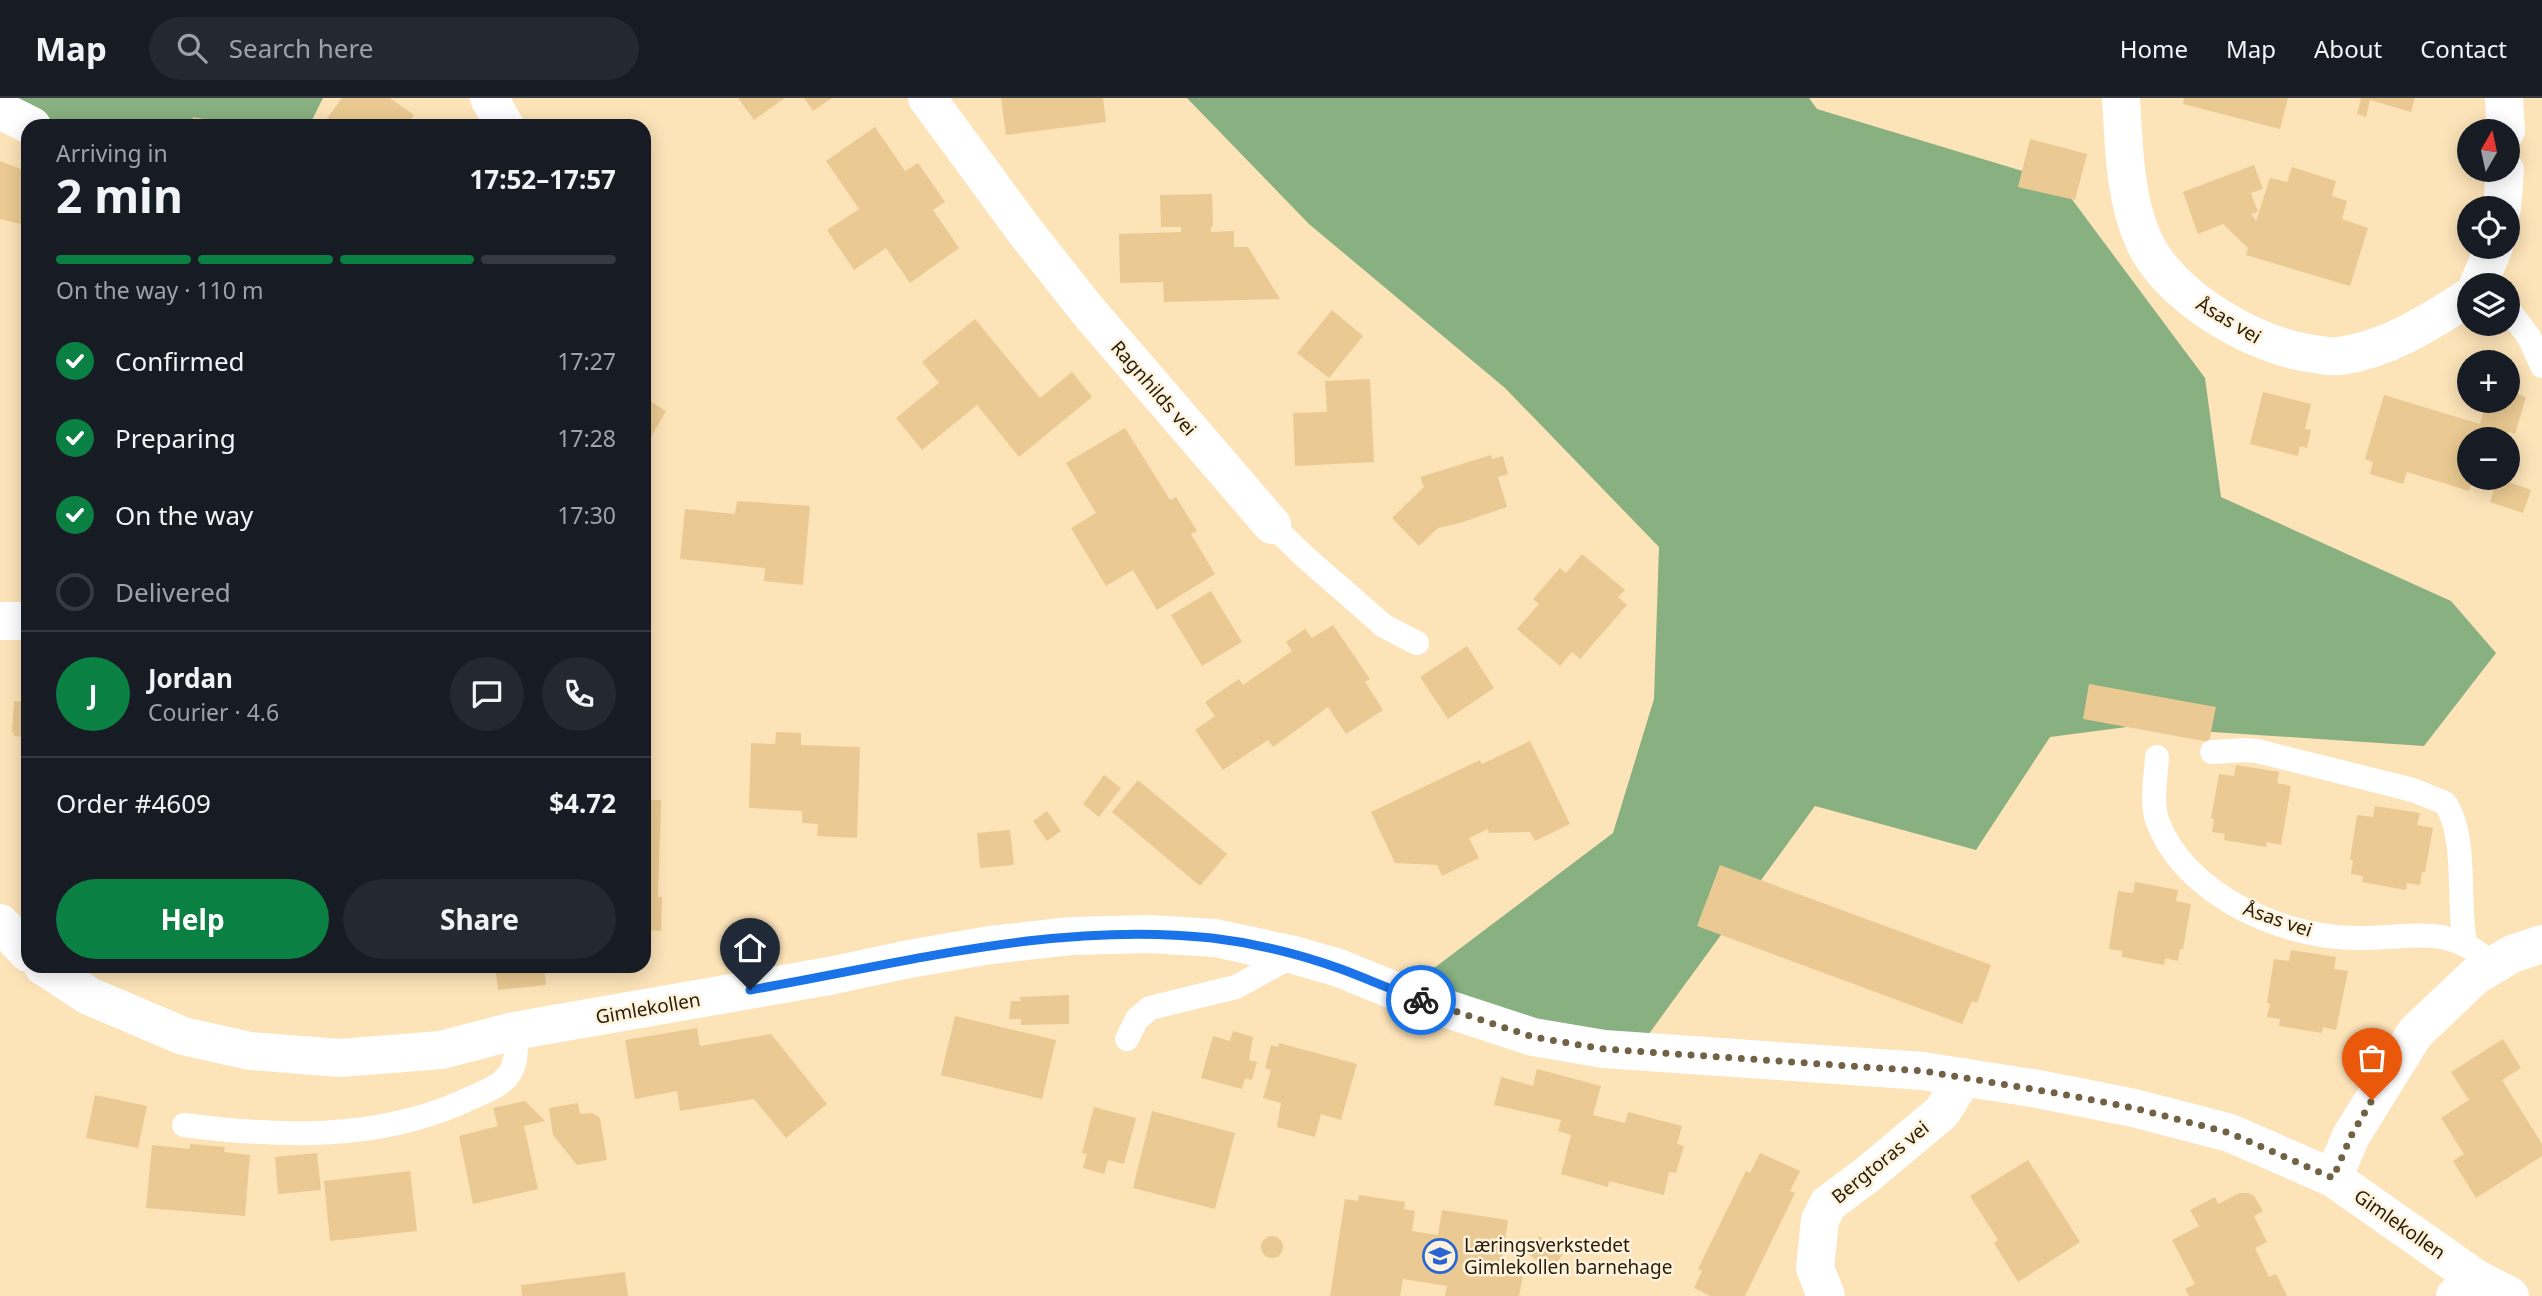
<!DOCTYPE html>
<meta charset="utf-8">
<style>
body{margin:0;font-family:"Noto Sans",sans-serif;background:#242831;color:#f1f3f6;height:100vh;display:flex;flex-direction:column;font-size:26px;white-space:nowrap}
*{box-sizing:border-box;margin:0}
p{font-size:23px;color:#9ea1a6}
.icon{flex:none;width:38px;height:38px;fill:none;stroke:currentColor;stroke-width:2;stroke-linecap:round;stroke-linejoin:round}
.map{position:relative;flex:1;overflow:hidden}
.sheet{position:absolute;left:21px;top:21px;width:630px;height:854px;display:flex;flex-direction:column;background:#171b24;border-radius:21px;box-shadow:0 4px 18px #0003}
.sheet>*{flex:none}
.needle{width:46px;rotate:9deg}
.fabs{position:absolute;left:2457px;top:21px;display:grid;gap:14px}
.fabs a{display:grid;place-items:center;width:63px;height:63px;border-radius:50%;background:#171b24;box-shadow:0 4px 18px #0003;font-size:35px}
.pin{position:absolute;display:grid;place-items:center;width:60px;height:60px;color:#fff;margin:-72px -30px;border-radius:50% 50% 50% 0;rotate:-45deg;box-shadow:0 0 7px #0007}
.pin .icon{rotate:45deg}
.courier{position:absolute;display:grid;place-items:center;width:70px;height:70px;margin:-35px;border:5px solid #1a73e8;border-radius:50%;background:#fff;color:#222;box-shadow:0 2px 9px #0007}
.overview em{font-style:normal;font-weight:700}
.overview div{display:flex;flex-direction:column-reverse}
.overview{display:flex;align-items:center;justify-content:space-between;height:119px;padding:0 35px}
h1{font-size:46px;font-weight:700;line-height:52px}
.bar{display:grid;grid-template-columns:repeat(4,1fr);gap:10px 7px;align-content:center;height:84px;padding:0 35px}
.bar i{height:9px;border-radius:5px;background:#363941}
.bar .on{background:#0b8043}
.bar p{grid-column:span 4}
.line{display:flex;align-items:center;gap:18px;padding:0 35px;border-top:2px solid #363941}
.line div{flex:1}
.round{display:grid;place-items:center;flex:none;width:74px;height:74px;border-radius:37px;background:#242831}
ol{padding:0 35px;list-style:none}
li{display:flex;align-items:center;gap:21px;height:77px}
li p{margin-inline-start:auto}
li .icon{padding:7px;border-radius:50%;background:#0b8043;color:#fff;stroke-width:4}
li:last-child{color:#9ea1a6}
li i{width:38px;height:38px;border:4px solid #363941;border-radius:50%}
.button{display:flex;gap:14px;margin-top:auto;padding:14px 35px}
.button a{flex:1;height:80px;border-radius:42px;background:#0b8043;color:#fff;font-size:28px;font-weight:700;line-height:80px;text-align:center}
.button a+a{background:#242831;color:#f1f3f6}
header{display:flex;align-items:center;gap:42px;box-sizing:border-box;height:98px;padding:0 35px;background:#171b24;border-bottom:2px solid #363941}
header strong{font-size:33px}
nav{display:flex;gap:38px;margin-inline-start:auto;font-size:24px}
.search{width:490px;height:63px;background:#242831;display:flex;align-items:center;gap:18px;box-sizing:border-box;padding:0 24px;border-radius:38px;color:#9ea1a6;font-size:26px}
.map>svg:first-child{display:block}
</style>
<header>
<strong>Map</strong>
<div class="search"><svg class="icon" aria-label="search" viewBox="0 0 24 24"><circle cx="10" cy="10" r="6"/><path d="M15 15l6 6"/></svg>Search here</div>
<nav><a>Home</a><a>Map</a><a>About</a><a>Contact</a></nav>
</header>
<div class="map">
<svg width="2542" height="1198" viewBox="0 0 2542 1198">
<rect width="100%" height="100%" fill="#fce3b8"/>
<!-- forest -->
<g fill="#88b080">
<polygon points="0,0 323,0 309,28 45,28"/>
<polygon points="1187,0 1809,0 1817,11 2059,84 2205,280 2221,399 2451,503 2496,555 2424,648 2168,631 2142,627 2050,639 1976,752 1815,708 1632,959 1409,889 1613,735 1654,601 1659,449 1505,290 1309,126"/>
</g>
<!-- building -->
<g fill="#eaca92">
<polygon points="342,0 390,0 414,17 406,28 322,28"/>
<polygon points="738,0 785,0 754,22"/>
<polygon points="804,0 832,0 813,13"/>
<polygon points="1001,0 1103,0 1106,24 1006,37"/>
<polygon points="2184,0 2288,0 2280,31 2183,6"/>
<polygon points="2361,0 2415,0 2411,14 2370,2 2366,19 2357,16"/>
<polygon points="193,19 222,24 221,28 192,28"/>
<polygon points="875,29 905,73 918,65 945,104 933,112 959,150 910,185 886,150 854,172 827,132 859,111 826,63"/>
<polygon points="2030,41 2087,56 2075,102 2018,89"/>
<polygon points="0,63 28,74 28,86 25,96 28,97 28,117 25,127 0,121"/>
<polygon points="2254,67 2263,91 2251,95 2258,114 2251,116 2256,123 2270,80 2287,84 2292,69 2336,83 2332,98 2347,103 2342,121 2368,130 2350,188 2246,157 2248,150 2223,126 2198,136 2183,94"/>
<polygon points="1212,96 1213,128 1211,128 1211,134 1234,133 1234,149 1248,149 1280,201 1164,204 1163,184 1120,185 1119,136 1181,134 1181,129 1161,129 1160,97"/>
<polygon points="1332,212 1363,238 1329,280 1297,255"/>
<polygon points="975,221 1040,300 1072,274 1092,299 1019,359 977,307 922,352 896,320 939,285 922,264"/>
<polygon points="1370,281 1374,364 1295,368 1293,315 1327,314 1325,283"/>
<polygon points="2508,292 2526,299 2515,336 2509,334 2506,341 2492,341 2486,338 2485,341 2469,341 2469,380 2473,380 2469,393 2407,374 2403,386 2370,376 2373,364 2365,361 2384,297 2480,326 2487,303 2508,303"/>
<polygon points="2263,294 2311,306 2305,331 2311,332 2307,350 2300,348 2298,358 2250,346"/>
<polygon points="644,299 666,313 647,346 644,344"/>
<polygon points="1125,330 1170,402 1176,399 1197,433 1191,436 1215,476 1157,512 1133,472 1106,488 1071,430 1096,415 1066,365"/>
<polygon points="1491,357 1492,361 1503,358 1508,376 1498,379 1507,409 1460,425 1438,430 1419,448 1392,420 1424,389 1420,379"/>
<polygon points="2498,380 2531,392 2523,415 2490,404"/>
<polygon points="737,403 810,408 803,487 764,483 765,470 680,461 685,411 735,416"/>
<polygon points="1582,456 1625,492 1618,499 1627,507 1580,561 1572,554 1560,568 1517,531 1539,506 1533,501 1560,470 1566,475"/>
<polygon points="1211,493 1242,544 1202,568 1171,517"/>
<polygon points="1333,527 1370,581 1365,584 1383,612 1346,636 1328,609 1273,649 1268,642 1223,672 1195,632 1215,618 1205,604 1239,581 1243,587 1292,553 1286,544 1305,531 1312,540"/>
<polygon points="1467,548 1494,590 1448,621 1420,579"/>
<polygon points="2089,586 2216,609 2209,644 2083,621"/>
<polygon points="14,603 28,604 28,639 14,638 14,634 12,635"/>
<polygon points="776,634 801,635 801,647 860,649 857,740 817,738 818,726 802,725 802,713 749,710 751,645 775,646"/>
<polygon points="1530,643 1570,726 1535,743 1530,734 1489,735 1488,731 1469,740 1479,760 1442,778 1437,767 1395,765 1371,714 1480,662 1482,666"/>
<polygon points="2236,667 2279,674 2277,685 2291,688 2281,747 2267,744 2266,749 2224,742 2225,736 2212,734 2214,721 2211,720 2219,676 2234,678"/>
<polygon points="1104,677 1121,690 1099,719 1083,706"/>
<polygon points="1138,682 1227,756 1200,788 1112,714"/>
<polygon points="644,702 661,702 658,799 662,799 661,833 644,832"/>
<polygon points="2375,708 2420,715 2417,727 2433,730 2425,774 2422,774 2420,787 2407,785 2406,792 2362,784 2363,778 2351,776 2353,762 2350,762 2357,717 2373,719"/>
<polygon points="1047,713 1061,733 1047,743 1033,723"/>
<polygon points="1010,732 1014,767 980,770 977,735"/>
<polygon points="1720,767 1991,867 1977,905 1972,903 1962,926 1697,828"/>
<polygon points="2135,784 2178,792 2176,803 2191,806 2183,851 2180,851 2178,863 2165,860 2164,867 2122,859 2122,853 2109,851 2118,793 2133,795"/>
<polygon points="2291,852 2336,859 2334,871 2348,873 2336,932 2323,929 2322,935 2279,928 2280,921 2267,919 2270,906 2267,905 2274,861 2289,863"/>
<polygon points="495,868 544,868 546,887 498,892"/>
<polygon points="1069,897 1069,926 1021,927 1021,921 1009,921 1011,903 1021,903 1020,899"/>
<polygon points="955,918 1056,942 1042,1001 941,977"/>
<polygon points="697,930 700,948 771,936 827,1006 786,1040 754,1001 680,1013 677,993 635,1001 625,942"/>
<polygon points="1233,933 1253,939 1249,962 1257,964 1252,982 1245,980 1242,991 1201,980 1213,938 1230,943"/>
<polygon points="2503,941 2521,970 2502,982 2542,1046 2542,1058 2476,1100 2453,1063 2464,1056 2441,1020 2469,1002 2451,974"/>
<polygon points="1279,945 1357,966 1341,1022 1321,1016 1315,1039 1277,1029 1281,1005 1263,1000 1271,972 1265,970 1271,947 1278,949"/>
<polygon points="1537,971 1601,988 1593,1017 1625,1025 1628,1014 1682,1028 1677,1046 1684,1048 1676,1075 1669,1074 1664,1097 1609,1083 1608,1089 1561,1076 1571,1037 1558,1033 1561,1022 1494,1007 1501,979 1533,988"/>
<polygon points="95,997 147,1008 138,1050 86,1040"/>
<polygon points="525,1003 545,1023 524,1028 538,1091 473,1106 459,1038 498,1028 493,1010"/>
<polygon points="578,1005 580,1016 592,1015 600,1020 607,1062 577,1067 553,1037 549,1010"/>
<polygon points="1094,1009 1136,1020 1124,1066 1108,1062 1104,1076 1083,1070 1087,1056 1082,1055"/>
<polygon points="1152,1013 1235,1035 1215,1111 1133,1090"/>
<polygon points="190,1046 225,1049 224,1054 250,1057 245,1118 146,1110 152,1047 190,1051"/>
<polygon points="317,1055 321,1092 278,1096 275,1059"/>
<polygon points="1760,1055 1800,1073 1790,1093 1795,1095 1745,1198 1710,1198 1694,1190 1702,1173 1698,1171 1746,1073 1750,1075"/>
<polygon points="2028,1062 2080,1144 2018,1184 1994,1145 1998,1142 1970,1098"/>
<polygon points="410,1073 417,1133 330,1143 324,1083"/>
<polygon points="2240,1095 2249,1095 2254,1098 2263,1113 2254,1118 2267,1144 2255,1150 2269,1179 2276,1176 2287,1198 2189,1198 2185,1191 2195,1186 2172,1142 2199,1128 2190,1112 2215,1099 2218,1106"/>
<polygon points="1359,1097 1405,1104 1404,1111 1415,1113 1412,1133 1438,1137 1442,1112 1508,1122 1500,1174 1523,1177 1519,1198 1445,1198 1447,1188 1403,1181 1400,1198 1330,1198 1345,1101 1358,1103"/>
<circle cx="1272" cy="1149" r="11"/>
<polygon points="1539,1138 1563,1156 1550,1173 1527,1155"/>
<polygon points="625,1174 628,1198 522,1198 521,1187"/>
</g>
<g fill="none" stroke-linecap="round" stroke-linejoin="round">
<!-- service -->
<g stroke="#fff" stroke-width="24">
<polyline points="2508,211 2529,239 2542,268"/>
<polyline points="1272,427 1304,458 1384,528 1417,545"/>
<path d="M 2212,654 L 2245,652 L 2257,653 L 2413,692 L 2445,705 C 2468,738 2457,805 2465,845"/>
<path d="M 2157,659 C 2156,678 2151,703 2157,722 C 2184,797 2283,840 2357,840 C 2409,841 2451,824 2492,867"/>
<polyline points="1127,941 1137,921 1150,910 1236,889 1294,857"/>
<path d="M 184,1027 C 277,1039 374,1043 462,1004 C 500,987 523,982 514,933"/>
</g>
<!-- minor -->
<g stroke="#fff" stroke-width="38">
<polyline points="489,0 505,28"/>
<polyline points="927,0 1024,132 1088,213 1272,427"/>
<path d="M 2121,0 C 2124,47 2124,97 2143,141 C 2167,198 2255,249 2314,256 C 2322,257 2331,259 2340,258 C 2389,251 2428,225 2469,199"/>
<polyline points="2504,0 2506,33"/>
<polyline points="0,12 32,28"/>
<polyline points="2502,110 2505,72"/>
<polyline points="2478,187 2494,149"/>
<polyline points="0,523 28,523"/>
<polyline points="2333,1080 2351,1038 2415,935 2475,878 2512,856 2542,846"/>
<polyline points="1826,1198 1815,1170 1820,1122 1828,1106 1868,1076 1942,1014 1964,979"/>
<polyline points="2455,1198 2477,1181"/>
</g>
<!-- tertiary -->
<g stroke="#fff" stroke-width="38">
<polyline points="0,825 28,855"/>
<polyline points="43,868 89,898 183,938 250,953 340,960 441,952 514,933 829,878 909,861 990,847 1071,838 1149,836 1215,840 1294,857 1339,870 1405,897 1533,939 1604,951 1923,973 2038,991 2134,1010 2230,1035 2333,1080 2477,1181 2510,1198"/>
</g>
</g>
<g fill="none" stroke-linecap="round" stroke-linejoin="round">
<!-- done -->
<polyline stroke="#726245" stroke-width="7" stroke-dasharray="0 12.6" points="1421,902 1533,939 1604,951 1923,973 2062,996 2134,1010 2230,1035 2333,1080 2351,1038 2372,1002"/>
<!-- route -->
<path stroke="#1a73e8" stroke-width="9" d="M 750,892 C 904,865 1056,823 1212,840 C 1254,845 1302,857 1341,871 C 1368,881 1394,893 1421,902"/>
</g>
<!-- icons -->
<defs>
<g id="school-ring" transform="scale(1.75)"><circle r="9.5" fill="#fff2dd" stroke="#2665d2" stroke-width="1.5"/><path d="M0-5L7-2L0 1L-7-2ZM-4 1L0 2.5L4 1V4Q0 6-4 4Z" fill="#2665d2"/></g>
</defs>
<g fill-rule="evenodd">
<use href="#school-ring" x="1440" y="1158"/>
</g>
<g text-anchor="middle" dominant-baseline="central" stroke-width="5" stroke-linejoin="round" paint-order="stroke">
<!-- street labels -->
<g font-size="19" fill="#281d07" stroke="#fff2dd">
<text transform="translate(2229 222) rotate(31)">Åsas vei</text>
<text transform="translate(1154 290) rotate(49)">Ragnhilds vei</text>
<text transform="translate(2278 821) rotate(19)">Åsas vei</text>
<text transform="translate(648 910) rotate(-10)">Gimlekollen</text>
<text transform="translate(1880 1064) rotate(-39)">Bergtoras vei</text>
<text transform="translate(2400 1126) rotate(35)">Gimlekollen</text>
</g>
<!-- poi labels -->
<g font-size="19" fill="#281d07" stroke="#fff2dd" text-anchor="start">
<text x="1464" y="1147">Læringsverkstedet<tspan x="1464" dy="22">Gimlekollen barnehage</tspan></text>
</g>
</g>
</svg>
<div class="fabs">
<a><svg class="needle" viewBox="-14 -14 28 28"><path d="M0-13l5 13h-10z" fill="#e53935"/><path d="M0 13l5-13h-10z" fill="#9ea1a6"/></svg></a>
<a><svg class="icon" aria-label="locate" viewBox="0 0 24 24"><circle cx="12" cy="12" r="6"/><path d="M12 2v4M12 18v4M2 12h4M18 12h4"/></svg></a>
<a><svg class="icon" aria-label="layers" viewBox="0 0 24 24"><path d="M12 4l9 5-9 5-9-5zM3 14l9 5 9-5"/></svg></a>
<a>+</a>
<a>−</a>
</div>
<div class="pin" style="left:2372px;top:1002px;background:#ea580c"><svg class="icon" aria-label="bag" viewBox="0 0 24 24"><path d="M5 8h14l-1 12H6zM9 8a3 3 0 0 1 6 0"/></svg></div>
<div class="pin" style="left:750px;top:892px;background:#1f2937"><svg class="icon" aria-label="home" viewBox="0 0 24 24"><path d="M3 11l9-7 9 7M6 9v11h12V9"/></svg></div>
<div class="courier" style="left:1421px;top:902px"><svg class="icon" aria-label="bike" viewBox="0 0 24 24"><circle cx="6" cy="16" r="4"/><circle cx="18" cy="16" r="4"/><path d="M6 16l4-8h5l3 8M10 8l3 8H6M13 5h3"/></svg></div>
<section class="sheet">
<div class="overview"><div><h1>2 min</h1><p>Arriving in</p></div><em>17:52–17:57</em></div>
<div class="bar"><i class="on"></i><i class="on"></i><i class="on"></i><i></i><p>On the way · 110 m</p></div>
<ol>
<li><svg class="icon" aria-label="check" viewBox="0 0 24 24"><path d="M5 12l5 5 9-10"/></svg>Confirmed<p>17:27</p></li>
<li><svg class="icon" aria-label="check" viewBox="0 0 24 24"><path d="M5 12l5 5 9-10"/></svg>Preparing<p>17:28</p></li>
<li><svg class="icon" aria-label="check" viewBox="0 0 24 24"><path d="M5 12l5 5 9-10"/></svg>On the way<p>17:30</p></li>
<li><i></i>Delivered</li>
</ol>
<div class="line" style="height:126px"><b class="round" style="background:#0b8043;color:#fff">J</b><div><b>Jordan</b><p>Courier · 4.6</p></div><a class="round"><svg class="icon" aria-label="chat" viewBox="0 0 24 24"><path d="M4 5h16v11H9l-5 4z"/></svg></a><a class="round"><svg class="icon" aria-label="phone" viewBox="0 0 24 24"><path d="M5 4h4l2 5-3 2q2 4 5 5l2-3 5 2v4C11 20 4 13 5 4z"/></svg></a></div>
<div class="line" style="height:91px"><div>Order #4609</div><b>$4.72</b></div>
<div class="button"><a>Help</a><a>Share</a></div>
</section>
</div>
